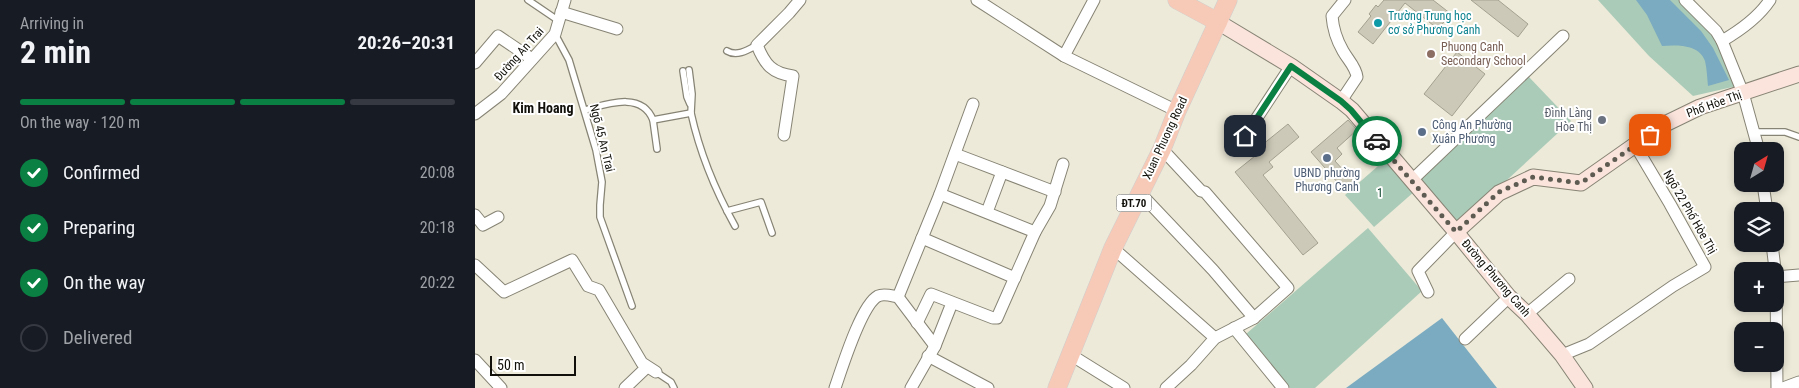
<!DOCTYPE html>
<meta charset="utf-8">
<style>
body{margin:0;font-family:"Roboto Condensed",sans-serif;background:#242831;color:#f1f3f6;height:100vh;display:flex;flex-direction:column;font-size:19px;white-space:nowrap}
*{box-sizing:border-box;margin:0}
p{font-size:16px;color:#9ea1a6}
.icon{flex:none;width:28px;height:28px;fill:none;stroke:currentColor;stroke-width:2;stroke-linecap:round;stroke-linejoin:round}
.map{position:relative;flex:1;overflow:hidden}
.details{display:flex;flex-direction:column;background:#171b24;width:475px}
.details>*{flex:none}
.needle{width:32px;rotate:37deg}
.tools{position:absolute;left:1259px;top:142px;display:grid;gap:10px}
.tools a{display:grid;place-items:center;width:50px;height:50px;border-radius:10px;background:#171b24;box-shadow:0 2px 8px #0003;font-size:25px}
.scale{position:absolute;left:15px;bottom:12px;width:86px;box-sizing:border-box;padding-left:5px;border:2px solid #11100a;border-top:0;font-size:14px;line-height:18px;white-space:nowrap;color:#11100a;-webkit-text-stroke:4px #fff;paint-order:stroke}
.pin{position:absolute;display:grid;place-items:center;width:42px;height:42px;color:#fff;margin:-21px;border-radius:10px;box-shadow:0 2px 8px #0006}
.courier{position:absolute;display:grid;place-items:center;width:50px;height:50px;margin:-25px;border:4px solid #0b8043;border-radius:50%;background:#fff;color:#222;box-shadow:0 1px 6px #0007}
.head em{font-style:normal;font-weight:700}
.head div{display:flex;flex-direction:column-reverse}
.head{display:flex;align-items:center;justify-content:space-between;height:85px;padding:0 20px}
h1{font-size:32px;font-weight:700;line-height:38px}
.bar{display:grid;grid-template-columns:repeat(4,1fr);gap:8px 5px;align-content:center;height:60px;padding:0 20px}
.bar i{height:6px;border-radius:4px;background:#363941}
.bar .selected{background:#0b8043}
.bar p{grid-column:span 4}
ol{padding:0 20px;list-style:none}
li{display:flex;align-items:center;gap:15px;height:55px}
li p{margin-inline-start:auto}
li .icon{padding:5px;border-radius:50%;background:#0b8043;color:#fff;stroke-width:4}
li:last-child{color:#9ea1a6}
li i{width:28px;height:28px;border:2px solid #363941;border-radius:50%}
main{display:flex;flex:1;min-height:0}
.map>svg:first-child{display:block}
</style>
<main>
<section class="details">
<div class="head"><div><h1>2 min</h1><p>Arriving in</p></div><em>20:26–20:31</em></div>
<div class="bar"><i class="selected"></i><i class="selected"></i><i class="selected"></i><i></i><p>On the way · 120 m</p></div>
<ol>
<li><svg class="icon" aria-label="check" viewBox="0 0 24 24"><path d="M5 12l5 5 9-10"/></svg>Confirmed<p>20:08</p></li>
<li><svg class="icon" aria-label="check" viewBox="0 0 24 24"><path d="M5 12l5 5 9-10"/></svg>Preparing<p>20:18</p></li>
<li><svg class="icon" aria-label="check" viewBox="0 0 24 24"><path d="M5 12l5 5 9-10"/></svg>On the way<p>20:22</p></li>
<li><i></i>Delivered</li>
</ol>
</section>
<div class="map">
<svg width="1324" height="388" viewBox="0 0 1324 388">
<rect width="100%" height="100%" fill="#edead9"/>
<!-- green -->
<g fill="#aacbb8">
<polygon points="1123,0 1207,0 1238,31 1262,86 1218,96 1174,56"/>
<polygon points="1053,76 1096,121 981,227 939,181"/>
<polygon points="911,159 940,191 899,227 870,195"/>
<polygon points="893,228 947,291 840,388 815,388 771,334"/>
</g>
<!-- water -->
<g fill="#7babc0">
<path d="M 1161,0 L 1195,0 L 1226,31 L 1238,48 L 1254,80 L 1233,86 C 1232,78 1232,69 1230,61 C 1224,44 1201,45 1187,46 L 1172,15 Z"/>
<polygon points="967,318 1022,388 871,388"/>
</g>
<!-- building -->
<g fill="#ccc9b8" stroke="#a4a191">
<polygon points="909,0 958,0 976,14 963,29 930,3 898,44 883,32 896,16 894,14 901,5 903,7"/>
<polygon points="996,0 1023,0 1053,24 1043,37"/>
<polygon points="982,52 1010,74 977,116 949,94"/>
<polygon points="873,120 882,130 862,148 867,154 860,161 880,183 870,191 836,152"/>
<polygon points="813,124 824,137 794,162 798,167 788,175 843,243 828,255 760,172 785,152 782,149"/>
</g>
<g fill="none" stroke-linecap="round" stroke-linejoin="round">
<!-- lane casing -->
<g stroke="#878475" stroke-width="8">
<g id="lane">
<polyline points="53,0 84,21"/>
<polyline points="80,34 94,60 121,150 127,182 125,205 125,217 157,306"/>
<path d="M 252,51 C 262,57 273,50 282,45"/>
<polyline points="214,70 217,94 216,113"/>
<polyline points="208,71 212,97 215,104"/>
<path d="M 110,110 C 132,104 167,91 178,120 L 216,113 C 225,154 240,190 260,226"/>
<polyline points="178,120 182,149"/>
<polyline points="1279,132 1310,132 1324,137"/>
<polyline points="252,211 286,202 297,233"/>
<polyline points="181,372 196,382 199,388"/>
</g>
</g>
<!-- street casing -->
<g stroke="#878475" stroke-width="13">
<g id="street">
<polyline points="502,0 589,56 702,111"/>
<polyline points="1210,0 1241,31 1247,41 1268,93 1284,151"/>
<polyline points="86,12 142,29"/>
<path d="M 1247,41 C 1266,30 1283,18 1295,0"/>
<polyline points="589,56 619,0"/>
<polyline points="0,63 23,36 57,59"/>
<path d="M 866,101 L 882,77 C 881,67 873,60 868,51 C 861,39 858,29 857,16 L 870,0"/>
<polyline points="0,114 26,94 80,34 90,0"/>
<path d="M 309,135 L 318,76 C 297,73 290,65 282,45 L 314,13 L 325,0"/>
<polyline points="770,136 816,66"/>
<polyline points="687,149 726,191 730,192 813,288 779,318 740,338 716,365 691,388"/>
<polyline points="480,154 580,192"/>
<polyline points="936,181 1088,36"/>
<polyline points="1288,184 1292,211"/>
<polyline points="664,192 738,270 779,318"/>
<polyline points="465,194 560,232"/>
<polyline points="512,212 527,172"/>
<polyline points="0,215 8,225 23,217"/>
<polyline points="447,238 540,278"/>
<polyline points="1297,244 1301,277 1302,388"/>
<polyline points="638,248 740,338"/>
<polyline points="0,265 29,292 97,260 113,286 124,290 167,363 181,372"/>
<polyline points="1301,277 1324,275"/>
<polyline points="953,292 943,271 981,232"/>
<polyline points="423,297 465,194 498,104"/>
<polyline points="1052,314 1094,279"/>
<polyline points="442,323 456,294 518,318 522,318 560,232 575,206 588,164"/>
<polyline points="759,328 808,388"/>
<polyline points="990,339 1034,297"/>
<polyline points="596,355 649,388"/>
<polyline points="1087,355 1114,344 1198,286 1230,267 1195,204 1160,145"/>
<polyline points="453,356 513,388"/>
<polyline points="0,360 26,388"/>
<polyline points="150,388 172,367"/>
<path d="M 360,388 C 367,368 386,305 403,296 C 409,293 417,296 423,297 L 460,346"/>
<polyline points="436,388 460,346 477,303"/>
<polyline points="1308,388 1324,382"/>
</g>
</g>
<!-- secondary casing -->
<g stroke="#878475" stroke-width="17">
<g id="secondary">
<polyline points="743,22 816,66 866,101 877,110 981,232 1034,297 1052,314 1087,355 1110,388"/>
<polyline points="981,232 1024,193 1058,177 1106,183 1190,124 1225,107 1324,74"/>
</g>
</g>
<!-- primary casing -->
<g stroke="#cfcfce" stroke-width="19">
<g id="primary">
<polyline points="702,0 743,22"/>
<polyline points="582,388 638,248 687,149 702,111 753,0"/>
</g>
</g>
<!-- lane -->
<use href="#lane" stroke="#fff" stroke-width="5.5"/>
<!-- street -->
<use href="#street" stroke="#fff" stroke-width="11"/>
<!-- secondary -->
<use href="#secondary" stroke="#fbe4dc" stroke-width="15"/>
<!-- primary -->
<use href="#primary" stroke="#f7cab8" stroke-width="18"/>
</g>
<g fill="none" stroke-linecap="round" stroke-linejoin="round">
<!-- done -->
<polyline stroke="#5e5c52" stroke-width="5" stroke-dasharray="0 9" points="902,141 981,232 1024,192 1058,177 1106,183 1175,135"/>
<!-- route -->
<polyline stroke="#0b8043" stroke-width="6" points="770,136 816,66 866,101 876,110 902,141"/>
</g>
<!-- markers -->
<circle fill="#0f9aa8" stroke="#fff" stroke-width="2" cx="903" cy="23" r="5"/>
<circle fill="#8d6e63" stroke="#fff" stroke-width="2" cx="956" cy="54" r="5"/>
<circle fill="#6b7280" stroke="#fff" stroke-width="2" cx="1127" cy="120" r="5"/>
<g fill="#5c6f8a" stroke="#fff" stroke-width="2">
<circle cx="947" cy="132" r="5"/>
<circle cx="852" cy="158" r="5"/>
</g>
<g text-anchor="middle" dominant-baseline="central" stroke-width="4" stroke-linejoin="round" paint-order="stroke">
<!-- shield labels -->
<rect fill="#fff" stroke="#585854" stroke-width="1" x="641.5" y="194.5" width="35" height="17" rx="4"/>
<g font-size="11" font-weight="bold" fill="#11100a">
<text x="659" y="203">ĐT.70</text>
</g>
<!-- culture labels -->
<g font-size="12" fill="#0d838f" stroke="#fff" text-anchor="start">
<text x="913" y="16">Trường Trung học<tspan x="913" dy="14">cơ sở Phương Canh</tspan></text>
</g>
<!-- education labels -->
<g font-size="12" fill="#785e54" stroke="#fff" text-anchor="start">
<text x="966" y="47">Phuong Canh<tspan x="966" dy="14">Secondary School</tspan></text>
</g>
<!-- street labels -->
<g font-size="12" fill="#11100a" stroke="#fff">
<text transform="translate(44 54) rotate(-48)">Đường An Trai</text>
<text transform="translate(1239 104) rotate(-20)">Phố Hòe Thị</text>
<text transform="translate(127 138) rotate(76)">Ngõ 45 An Trai</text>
<text transform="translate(690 138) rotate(-65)">Xuan Phuong Road</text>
<text transform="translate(1215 212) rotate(60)">Ngõ 22 Phố Hòe Thị</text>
<text transform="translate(1021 278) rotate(49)">Đường Phương Canh</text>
</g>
<!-- worship labels -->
<g font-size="12" fill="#5b616d" stroke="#fff" text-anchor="end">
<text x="1117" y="113">Đình Làng<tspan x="1117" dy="14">Hòe Thị</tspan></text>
</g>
<!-- service labels -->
<g font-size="12" fill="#4e5e75" stroke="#fff" text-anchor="start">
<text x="957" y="125">Công An Phường<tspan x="957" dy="14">Xuân Phương</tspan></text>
<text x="852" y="173" text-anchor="middle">UBND phường<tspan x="852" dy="14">Phương Canh</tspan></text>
</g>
<!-- park labels -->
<g font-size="12" fill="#08422a" stroke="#fff">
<text x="905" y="193">1</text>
</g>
<!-- neighbourhood labels -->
<g font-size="14" font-weight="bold" fill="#11100a" stroke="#fff">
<text x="68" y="108">Kim Hoang</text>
</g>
</g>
</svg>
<div class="tools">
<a><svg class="needle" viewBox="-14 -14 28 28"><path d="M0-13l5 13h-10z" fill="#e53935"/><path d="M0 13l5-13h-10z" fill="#9ea1a6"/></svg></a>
<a><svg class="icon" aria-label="layers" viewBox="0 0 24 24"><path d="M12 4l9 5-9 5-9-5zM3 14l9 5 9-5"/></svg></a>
<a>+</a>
<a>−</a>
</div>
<div class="scale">50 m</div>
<div class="pin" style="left:1175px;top:135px;background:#ea580c"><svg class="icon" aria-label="bag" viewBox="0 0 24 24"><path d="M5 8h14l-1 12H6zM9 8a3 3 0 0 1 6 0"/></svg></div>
<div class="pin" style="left:770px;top:136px;background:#1f2937"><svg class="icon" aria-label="home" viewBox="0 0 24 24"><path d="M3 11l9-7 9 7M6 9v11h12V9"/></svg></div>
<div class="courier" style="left:902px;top:141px"><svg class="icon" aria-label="car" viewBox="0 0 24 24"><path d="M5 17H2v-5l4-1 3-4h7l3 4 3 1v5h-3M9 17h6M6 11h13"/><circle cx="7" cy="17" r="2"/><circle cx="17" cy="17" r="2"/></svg></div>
</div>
</main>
